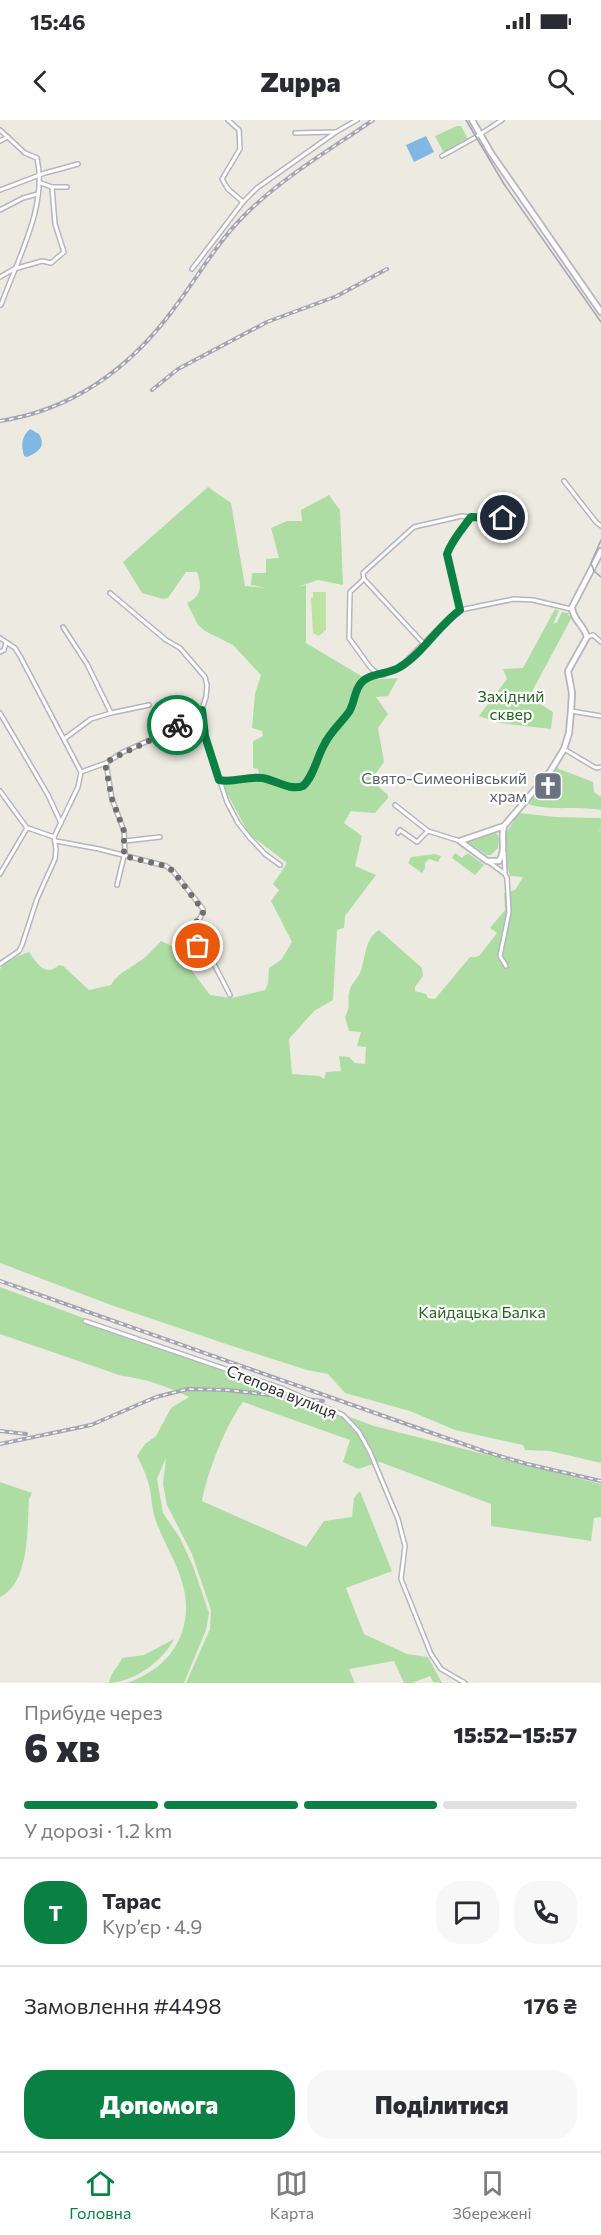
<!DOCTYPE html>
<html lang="uk">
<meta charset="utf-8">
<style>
body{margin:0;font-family:Commissioner,sans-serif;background:#f7f7f7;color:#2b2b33;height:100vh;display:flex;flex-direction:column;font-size:22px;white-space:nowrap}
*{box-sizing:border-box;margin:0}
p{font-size:20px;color:#7c7c81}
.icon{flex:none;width:33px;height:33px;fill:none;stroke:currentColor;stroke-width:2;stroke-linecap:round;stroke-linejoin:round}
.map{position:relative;height:1563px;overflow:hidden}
.sheet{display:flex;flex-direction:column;background:#fff;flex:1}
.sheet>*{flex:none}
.pin{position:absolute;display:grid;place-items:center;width:51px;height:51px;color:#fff;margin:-26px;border:3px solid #fff;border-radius:50%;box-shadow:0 2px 6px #0007}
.courier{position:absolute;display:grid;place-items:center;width:60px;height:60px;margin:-30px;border:4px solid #0b8043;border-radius:50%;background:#fff;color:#222;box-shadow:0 2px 8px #0007}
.head em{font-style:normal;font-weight:800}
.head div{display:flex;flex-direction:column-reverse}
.head{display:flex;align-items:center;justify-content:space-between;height:102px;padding:0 24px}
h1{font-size:39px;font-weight:800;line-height:45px}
.bar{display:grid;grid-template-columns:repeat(4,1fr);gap:9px 6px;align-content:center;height:72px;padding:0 24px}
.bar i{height:8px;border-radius:4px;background:#e1e1e2}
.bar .active{background:#0b8043}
.bar p{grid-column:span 4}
.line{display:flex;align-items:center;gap:15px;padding:0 24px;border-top:2px solid #e1e1e2}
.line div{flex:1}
.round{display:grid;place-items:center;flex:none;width:63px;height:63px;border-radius:24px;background:#f7f7f7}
.primary-button{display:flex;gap:12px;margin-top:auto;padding:12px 24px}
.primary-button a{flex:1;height:69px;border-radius:24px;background:#0b8043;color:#fff;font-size:24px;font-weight:800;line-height:69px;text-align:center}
.primary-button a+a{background:#f7f7f7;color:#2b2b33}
.status{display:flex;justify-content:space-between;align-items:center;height:42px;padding:0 30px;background:#fff;direction:ltr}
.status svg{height:16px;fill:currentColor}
header{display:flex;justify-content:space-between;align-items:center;height:78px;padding:0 24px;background:#fff;font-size:27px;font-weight:800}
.tab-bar{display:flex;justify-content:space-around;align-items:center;height:84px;border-top:2px solid #e1e1e2;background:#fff;font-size:16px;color:#7c7c81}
.tab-bar a{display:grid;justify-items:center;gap:3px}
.tab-bar .active{color:#0b8043}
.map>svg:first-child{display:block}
</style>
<div class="status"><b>15:46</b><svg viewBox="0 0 49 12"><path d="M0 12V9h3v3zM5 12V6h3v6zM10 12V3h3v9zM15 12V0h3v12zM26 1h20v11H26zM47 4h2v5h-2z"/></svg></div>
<header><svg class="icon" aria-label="back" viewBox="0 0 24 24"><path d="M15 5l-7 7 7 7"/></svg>Zuppa<svg class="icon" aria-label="search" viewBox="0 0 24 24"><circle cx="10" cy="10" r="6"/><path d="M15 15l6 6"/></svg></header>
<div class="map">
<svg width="601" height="1563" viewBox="0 0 601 1563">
<rect width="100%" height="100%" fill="#edeae1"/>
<!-- green -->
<g fill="#aedda4">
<polygon points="457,6 461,6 469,21 444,33 435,16"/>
<path d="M 208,367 L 231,383 L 245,466 L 266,468 L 251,465 L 252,453 L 266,453 L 266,439 L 279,438 L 271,408 L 287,401 L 302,401 L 301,390 L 329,375 L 340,390 L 343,465 L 318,460 L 297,467 L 306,465 L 306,523 L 368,560 L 398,558 L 388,576 L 376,577 L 388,594 L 378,608 L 384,642 L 371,660 L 388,675 L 388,678 L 375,693 L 351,691 L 344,703 L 362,716 L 355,746 L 376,755 L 345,796 L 344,808 L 337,810 L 333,880 L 314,891 L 289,919 L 292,954 L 319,956 L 324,959 L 326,952 L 341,951 L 339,936 L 349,937 L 355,943 L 365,944 L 366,927 L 357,926 L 361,912 L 349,911 L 345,897 C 352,884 346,880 350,869 C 352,863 357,859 360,853 C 366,839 364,819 379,810 L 422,848 L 423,856 L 415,867 L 415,871 L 426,874 L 428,878 L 435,879 L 470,837 L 476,837 L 480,835 L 497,813 L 490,808 L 505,790 L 504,773 L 515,770 L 523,757 L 510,756 L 504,735 L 504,716 L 519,693 L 556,697 L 601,698 L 601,709 L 598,711 L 601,710 L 601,1343 L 550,1331 L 525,1330 L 523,1325 L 455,1310 L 410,1291 L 345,1273 L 328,1254 L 307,1250 L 229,1225 L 111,1185 L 0,1143 L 0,849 C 8,839 18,836 29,832 C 37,843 45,858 59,845 L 63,846 L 89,870 L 111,865 C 118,853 129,849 140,841 C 148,836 154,828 161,821 L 174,827 L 210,875 L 232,878 L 265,870 L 268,864 L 269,848 L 281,840 L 292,822 L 271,781 L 279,770 L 273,764 L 287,743 L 249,714 L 222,664 L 245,661 L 259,655 L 258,649 L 253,648 L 253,621 L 263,616 L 262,611 L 252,608 L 255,574 L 261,555 L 233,525 L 205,511 L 198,505 L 187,483 C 202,476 202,466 197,452 L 186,452 L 168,478 L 163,479 L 142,473 L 123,442 Z"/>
<polygon points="555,489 559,491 553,504 557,502 562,492 569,493 568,495 572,497 529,577 553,592 551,609 500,603 479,596 507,559 503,549 523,548"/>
<path d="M 557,648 L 593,662 L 594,672 L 601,677 L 601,690 C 579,686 546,691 528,684 L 545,659 Z"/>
<polygon points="495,711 499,718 498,728 491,735 487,735 468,722 467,720"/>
<polygon points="455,733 462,738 466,734 469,734 484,745 475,755 452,738"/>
<polygon points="435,734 441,736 438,742 429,739 425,743 425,748 422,753 408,743 411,737"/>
<path d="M 0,1167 L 374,1306 L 601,1364 L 601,1397 L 594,1398 L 591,1421 L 491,1406 L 491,1384 L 380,1342 L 358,1349 L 343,1342 L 350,1320 L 243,1282 C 226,1304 207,1353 202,1381 L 306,1427 L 324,1401 L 352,1397 L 354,1378 L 360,1371 L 392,1451 L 346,1468 L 364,1514 L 407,1534 L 428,1537 L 442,1563 L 433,1562 L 430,1556 L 412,1563 L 404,1563 L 394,1541 L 349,1549 L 355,1563 L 186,1563 L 210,1509 L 211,1490 L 192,1434 L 167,1385 L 163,1364 L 166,1338 L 157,1359 L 163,1393 L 180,1418 L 193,1446 L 209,1493 L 206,1510 L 184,1563 L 126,1563 C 172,1549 196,1508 182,1462 C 176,1440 162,1420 155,1398 C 151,1386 152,1373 148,1362 C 146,1353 141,1344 137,1336 L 145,1324 L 156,1316 L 171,1288 L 189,1277 C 166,1266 147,1259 122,1256 L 0,1214 Z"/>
<path d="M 0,1362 L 32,1373 L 29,1379 C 27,1408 30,1463 0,1477 Z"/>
<path d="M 174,1519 C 163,1541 134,1562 109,1563 C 112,1549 118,1549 122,1538 L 144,1535 Z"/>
</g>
<!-- pitch -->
<polygon fill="#bce3a1" points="313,472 326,472 326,510 319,516 313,513 311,478 313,477"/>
<!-- water -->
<g fill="#80b8e3">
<polygon points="426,16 434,32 414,42 406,25"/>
<path d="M 30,309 L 39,314 C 46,326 39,332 27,337 L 24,336 C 21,325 21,317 30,309 Z"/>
</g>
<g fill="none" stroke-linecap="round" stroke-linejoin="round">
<!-- street casing -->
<g stroke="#b4b5bf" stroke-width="6">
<g id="street">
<polyline points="228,0 239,10 240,29 222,59 228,69 243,82"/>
<path d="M 0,10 L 25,33 L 37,38 C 48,86 17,140 1,185"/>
<polyline points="295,13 335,12"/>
<polyline points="0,21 8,17"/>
<polyline points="442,36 476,17 502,0"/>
<polyline points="41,63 52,67 67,67"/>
<polyline points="0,70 45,53 78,44"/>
<polyline points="0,90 23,78 38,74"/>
<polyline points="192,149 243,82 257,68 336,12 357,0"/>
<polyline points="0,157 14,149 42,141 51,143 64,132 55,104 52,67"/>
<polyline points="564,361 596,402 601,406"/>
<polyline points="364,459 424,524"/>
<polyline points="110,473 166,520 180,528 205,557 207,565 206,577 202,589 205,616 227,682 238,703 249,717 265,734 280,745"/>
<polyline points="460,490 447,434 450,426 471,397 503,398"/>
<polyline points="63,507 87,544 111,593"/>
<polyline points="587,517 593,515 601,522"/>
<polyline points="0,518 15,528 20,536 81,652 78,667 54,717 56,729 55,739 37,779 22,825 19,831 0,844"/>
<polyline points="0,532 4,530 6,523"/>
<polyline points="378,554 370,547 349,518 350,472 364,459 363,453 414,407 462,396 471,397"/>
<polyline points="158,585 168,593 185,599"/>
<polyline points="571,591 601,596"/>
<polyline points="0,593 48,675 61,703"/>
<polyline points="64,619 91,599 111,593 149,585"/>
<polyline points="564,629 596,648 601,647"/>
<polyline points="106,643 112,679 124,711 125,732 117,765"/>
<polyline points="81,652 106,643 123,632 159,616 191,594 202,590"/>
<path d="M 219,660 C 234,663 248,656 262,658 C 276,660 289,671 303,666 L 311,655 L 324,624 L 350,589 L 359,565 L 365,559 L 374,555 L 383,555 L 400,547 L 436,511 L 460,490 L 514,479 L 533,480 L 571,489"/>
<polyline points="0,671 27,708 0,754"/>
<polyline points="395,685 428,711 460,721"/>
<polyline points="28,708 54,717"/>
<polyline points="398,713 400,710 417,722 428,711"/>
<path d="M 56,721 L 99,729 L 166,746 L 173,751 L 203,789 C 202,802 191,803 193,822 L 213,842 L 230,875"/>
<polyline points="125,721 160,717"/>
<polyline points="504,732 505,754"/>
<polyline points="489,742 505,754 507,758 509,792 500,836 506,846"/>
<polyline points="85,1201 281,1268 343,1295 359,1312 370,1332 398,1399 405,1426 401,1459 431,1534 441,1549 465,1563"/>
</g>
</g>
<!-- secondary casing -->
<g stroke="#b4b5bf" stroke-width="8">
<g id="secondary">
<polyline points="472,0 491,33 601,192"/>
<path d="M 504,706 L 460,721 L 487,741 L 499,741 C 507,730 500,718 504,706 L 550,652 L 564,629 L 569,613 L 571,591 L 572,573 L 568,551 L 587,517 C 584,505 572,499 572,487 L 601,431"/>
</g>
</g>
<!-- street -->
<use href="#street" stroke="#fff" stroke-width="3"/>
<!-- secondary -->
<use href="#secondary" stroke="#fff" stroke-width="4.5"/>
<!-- tram -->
<g stroke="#a4a4b5" stroke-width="1.5">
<polyline points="466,0 504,64 601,202"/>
<polyline points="601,420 591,443 594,451 601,457"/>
</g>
<!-- rail casing -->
<g stroke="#a4a4b5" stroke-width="4">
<g id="rail">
<polyline points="152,270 178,249 267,202 337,176 387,149"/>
<path d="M 0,301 C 77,289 134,245 178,183 C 198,156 215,126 238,102 C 276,61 327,32 373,0"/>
<polyline points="0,1161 486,1332 527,1344 601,1361"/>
<polyline points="0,1311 26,1314"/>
<polyline points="0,1324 91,1305 156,1277 188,1269 227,1270 323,1281"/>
</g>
</g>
<!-- rail -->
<use href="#rail" stroke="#fff" stroke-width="1.5" stroke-dasharray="4.5" stroke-linecap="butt"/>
</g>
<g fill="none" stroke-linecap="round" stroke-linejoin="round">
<!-- done -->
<path stroke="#706f6c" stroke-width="6" stroke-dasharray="0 10.8" d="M 177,605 C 155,620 129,629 105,643 L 112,679 L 124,711 L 124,736 L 166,746 L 173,751 L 202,789 L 203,793 L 194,805 L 193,822 L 198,826"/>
<!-- route -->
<path stroke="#0b8043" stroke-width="8" d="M 177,605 L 191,594 L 202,590 L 205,616 L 219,660 C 234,663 248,656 262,658 C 276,660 289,671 303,666 C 314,656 317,637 324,625 C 330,612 341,603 349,592 C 354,584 354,574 359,566 C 367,552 388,555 400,547 C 423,533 438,506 460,490 L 447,434 C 452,420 462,409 471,397 L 503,398"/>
</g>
<!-- icons -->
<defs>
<g id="church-square" transform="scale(1.5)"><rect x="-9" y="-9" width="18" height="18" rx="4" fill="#6b7280" stroke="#fff"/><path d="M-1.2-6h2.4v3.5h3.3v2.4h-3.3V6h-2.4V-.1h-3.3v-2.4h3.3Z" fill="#fff"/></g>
</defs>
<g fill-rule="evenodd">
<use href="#church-square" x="548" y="666"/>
</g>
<g text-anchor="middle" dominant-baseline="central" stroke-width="4.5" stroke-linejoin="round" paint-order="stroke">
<!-- park labels -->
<g font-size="16" fill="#266423" stroke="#fff">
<text x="511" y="575">Західний<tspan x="511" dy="18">сквер</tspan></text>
<text x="482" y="1191">Кайдацька Балка</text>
</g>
<!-- worship labels -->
<g font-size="16" fill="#5b616d" stroke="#fff" text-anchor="end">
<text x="527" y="657">Свято-Симеонівський<tspan x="527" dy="18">храм</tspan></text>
</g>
<!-- street labels -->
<g font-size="16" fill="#2d2d2d" stroke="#fff">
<text transform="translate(282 1271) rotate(22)">Степова вулиця</text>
</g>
</g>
</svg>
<div class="pin" style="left:198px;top:826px;background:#ea580c"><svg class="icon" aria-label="bag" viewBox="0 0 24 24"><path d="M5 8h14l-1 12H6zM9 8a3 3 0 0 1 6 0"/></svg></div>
<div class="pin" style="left:503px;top:398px;background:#1f2937"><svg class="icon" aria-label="home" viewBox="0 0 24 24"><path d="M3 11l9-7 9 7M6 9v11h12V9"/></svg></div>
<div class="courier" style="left:177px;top:605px"><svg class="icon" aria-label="bike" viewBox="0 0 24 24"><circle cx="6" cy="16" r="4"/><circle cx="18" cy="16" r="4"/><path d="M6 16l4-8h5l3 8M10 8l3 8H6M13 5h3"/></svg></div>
</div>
<section class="sheet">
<div class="head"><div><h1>6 хв</h1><p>Прибуде через</p></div><em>15:52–15:57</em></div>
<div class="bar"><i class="active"></i><i class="active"></i><i class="active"></i><i></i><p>У дорозі · 1.2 km</p></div>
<div class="line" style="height:108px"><b class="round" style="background:#0b8043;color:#fff">Т</b><div><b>Тарас</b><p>Кур’єр · 4.9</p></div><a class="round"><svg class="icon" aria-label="chat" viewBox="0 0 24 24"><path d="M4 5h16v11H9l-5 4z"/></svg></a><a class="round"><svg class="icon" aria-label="phone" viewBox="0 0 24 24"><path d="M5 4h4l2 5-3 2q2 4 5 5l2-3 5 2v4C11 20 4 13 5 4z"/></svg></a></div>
<div class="line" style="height:78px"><div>Замовлення #4498</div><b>176 ₴</b></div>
<div class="primary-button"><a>Допомога</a><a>Поділитися</a></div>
</section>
<nav class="tab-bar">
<a class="active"><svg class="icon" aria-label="home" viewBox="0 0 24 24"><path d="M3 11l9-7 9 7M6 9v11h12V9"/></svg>Головна</a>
<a><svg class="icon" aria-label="map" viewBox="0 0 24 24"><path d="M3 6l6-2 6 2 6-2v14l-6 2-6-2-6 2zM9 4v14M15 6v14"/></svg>Карта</a>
<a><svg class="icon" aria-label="saved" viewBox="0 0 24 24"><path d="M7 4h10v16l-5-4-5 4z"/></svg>Збережені</a>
</nav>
